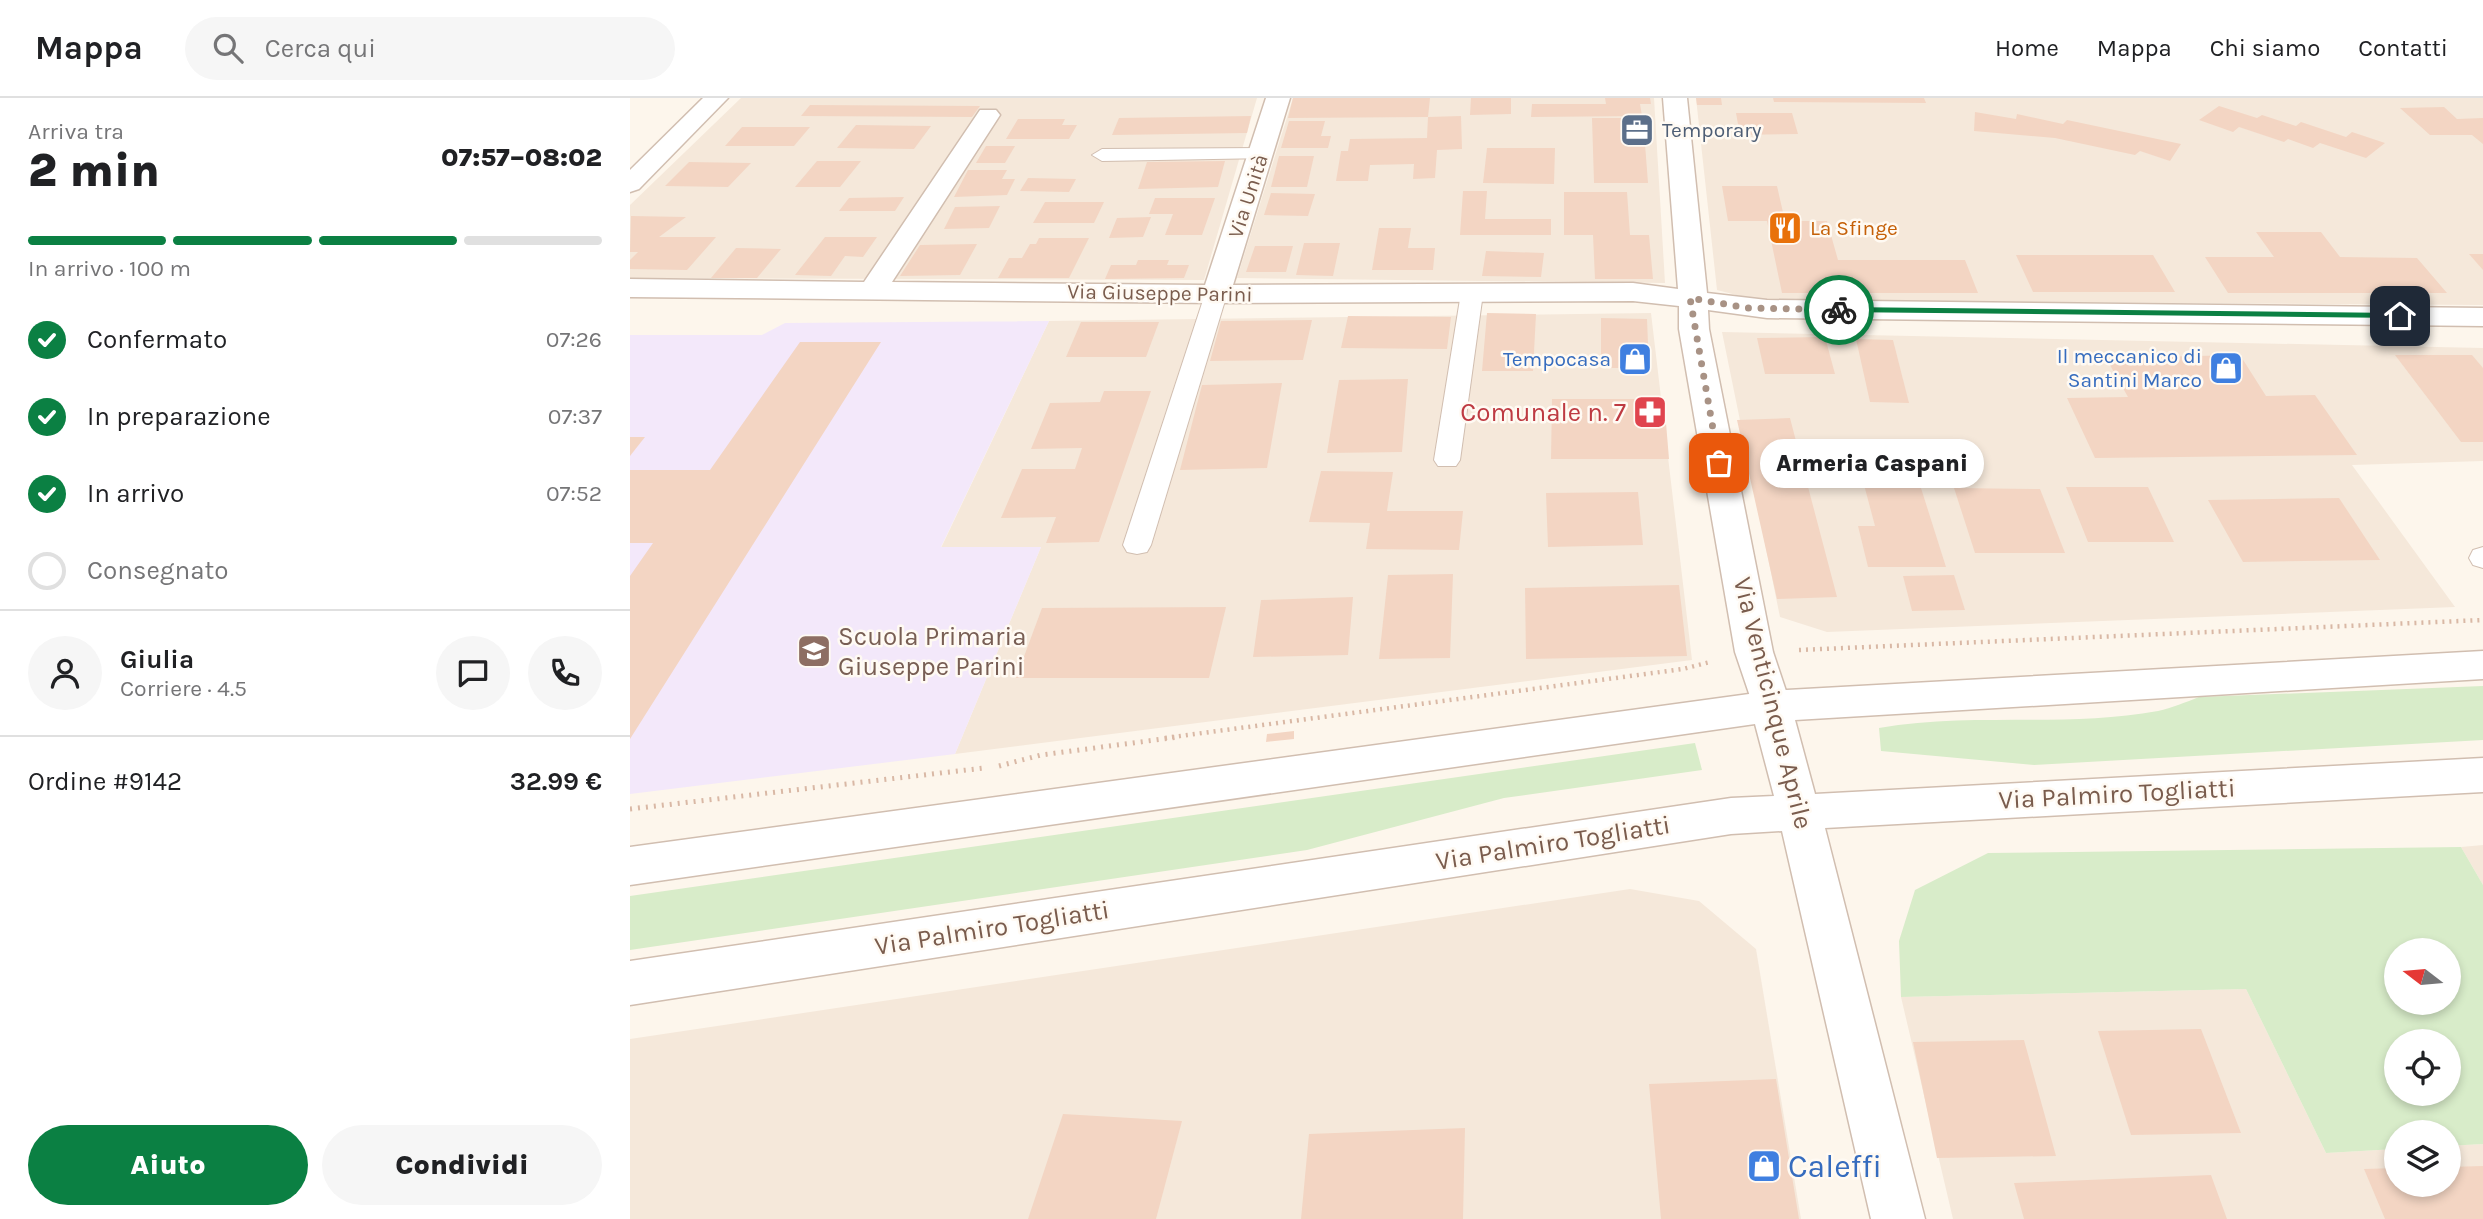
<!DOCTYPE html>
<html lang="it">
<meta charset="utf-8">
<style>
body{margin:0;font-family:Karla,sans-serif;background:#f6f6f6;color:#202124;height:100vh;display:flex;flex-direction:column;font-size:26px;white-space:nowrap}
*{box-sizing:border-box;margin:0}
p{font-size:23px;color:#757577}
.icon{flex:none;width:38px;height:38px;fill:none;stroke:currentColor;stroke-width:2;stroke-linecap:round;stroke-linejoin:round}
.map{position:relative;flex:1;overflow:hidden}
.drawer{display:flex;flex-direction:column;background:#fff;width:630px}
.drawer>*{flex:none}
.needle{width:46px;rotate:286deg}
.fabs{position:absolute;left:1754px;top:840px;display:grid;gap:14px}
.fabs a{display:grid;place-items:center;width:77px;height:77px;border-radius:50%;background:#fff;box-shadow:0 4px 10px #0003;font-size:35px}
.pin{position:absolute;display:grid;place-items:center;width:60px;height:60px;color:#fff;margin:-30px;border-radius:14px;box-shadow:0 4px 10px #0006}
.courier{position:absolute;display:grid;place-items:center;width:70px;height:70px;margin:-35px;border:5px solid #0b8043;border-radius:50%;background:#fff;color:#222;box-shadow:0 2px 9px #0007}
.bubble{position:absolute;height:49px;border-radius:24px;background:#fff;box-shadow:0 4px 10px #0003;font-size:23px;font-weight:800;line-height:49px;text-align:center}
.summary em{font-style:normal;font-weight:800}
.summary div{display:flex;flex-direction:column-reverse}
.summary{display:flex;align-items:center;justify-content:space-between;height:119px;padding:0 28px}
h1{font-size:46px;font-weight:800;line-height:52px}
.bar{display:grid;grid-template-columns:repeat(4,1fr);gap:10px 7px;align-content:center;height:84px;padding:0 28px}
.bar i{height:9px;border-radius:5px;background:#e0e0e0}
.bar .current{background:#0b8043}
.bar p{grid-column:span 4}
.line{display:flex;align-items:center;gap:18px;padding:0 28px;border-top:2px solid #e0e0e0}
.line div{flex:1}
.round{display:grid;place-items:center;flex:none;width:74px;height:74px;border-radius:37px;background:#f6f6f6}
ol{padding:0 28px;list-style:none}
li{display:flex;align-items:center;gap:21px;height:77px}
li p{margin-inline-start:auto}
li .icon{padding:7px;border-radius:50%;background:#0b8043;color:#fff;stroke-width:4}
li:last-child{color:#757577}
li i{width:38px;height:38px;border:4px solid #e0e0e0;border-radius:50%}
.cta{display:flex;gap:14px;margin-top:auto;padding:14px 28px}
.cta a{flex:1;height:80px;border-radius:42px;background:#0b8043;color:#fff;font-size:28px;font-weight:800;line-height:80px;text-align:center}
.cta a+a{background:#f6f6f6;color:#202124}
header{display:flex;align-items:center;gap:42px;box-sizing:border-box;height:98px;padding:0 35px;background:#fff;border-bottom:2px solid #e0e0e0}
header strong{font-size:33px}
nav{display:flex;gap:38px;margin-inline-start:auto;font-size:24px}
.search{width:490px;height:63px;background:#f6f6f6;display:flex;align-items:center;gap:18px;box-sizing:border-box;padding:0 24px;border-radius:38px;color:#757577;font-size:26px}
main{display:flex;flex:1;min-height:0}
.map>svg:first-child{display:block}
</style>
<header>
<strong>Mappa</strong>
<div class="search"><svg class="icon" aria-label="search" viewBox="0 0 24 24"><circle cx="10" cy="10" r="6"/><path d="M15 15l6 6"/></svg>Cerca qui</div>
<nav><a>Home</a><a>Mappa</a><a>Chi siamo</a><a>Contatti</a></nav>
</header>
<main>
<section class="drawer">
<div class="summary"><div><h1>2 min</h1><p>Arriva tra</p></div><em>07:57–08:02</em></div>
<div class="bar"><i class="current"></i><i class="current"></i><i class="current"></i><i></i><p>In arrivo · 100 m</p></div>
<ol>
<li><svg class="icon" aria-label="check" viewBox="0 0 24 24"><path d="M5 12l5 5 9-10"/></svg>Confermato<p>07:26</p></li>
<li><svg class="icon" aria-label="check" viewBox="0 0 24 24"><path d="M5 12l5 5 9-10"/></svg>In preparazione<p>07:37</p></li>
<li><svg class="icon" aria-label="check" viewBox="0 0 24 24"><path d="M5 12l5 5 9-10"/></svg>In arrivo<p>07:52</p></li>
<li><i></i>Consegnato</li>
</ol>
<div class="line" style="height:126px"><a class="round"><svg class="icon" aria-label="person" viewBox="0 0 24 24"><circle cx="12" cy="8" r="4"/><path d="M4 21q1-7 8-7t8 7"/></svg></a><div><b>Giulia</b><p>Corriere · 4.5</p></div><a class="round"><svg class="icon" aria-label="chat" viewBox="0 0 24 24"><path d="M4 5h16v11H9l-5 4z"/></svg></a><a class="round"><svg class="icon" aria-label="phone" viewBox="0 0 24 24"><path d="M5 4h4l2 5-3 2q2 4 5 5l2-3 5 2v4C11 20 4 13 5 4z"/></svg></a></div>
<div class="line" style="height:91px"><div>Ordine #9142</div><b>32.99 €</b></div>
<div class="cta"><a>Aiuto</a><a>Condividi</a></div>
</section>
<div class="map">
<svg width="1853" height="1121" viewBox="0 0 1853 1121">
<rect width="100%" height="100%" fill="#fdf6ec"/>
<!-- residential -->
<g fill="#f5e8da">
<polygon points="111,0 627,0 574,182 0,180 0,107"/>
<polygon points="663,0 1024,0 1035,185 607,180"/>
<polygon points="1066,0 1853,0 1853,207 1126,202 1087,192"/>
<polygon points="1021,215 1062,562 325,656 411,449 311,450 419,223"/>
<polygon points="1092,234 1853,250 1853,363 1722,367 1825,509 1197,534 1150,519"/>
<polygon points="1853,747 1853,787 1831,749"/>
<polygon points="1000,791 1069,803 1126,851 1171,1121 0,1121 0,941"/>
<polygon points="1616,891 1696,1055 1766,1051 1766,1087 1818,1087 1818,1048 1853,1046 1853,1121 1323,1121 1271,899"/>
</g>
<!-- education -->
<polygon fill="#f3e8fa" points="419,223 311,449 411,449 325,656 0,696 0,237 132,237 155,225"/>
<!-- green -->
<g fill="#d8ecc9" fill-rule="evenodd">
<path d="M 1853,588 L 1853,642 L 1404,667 L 1251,653 L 1249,630 C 1341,614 1436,630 1528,613 C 1542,610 1556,604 1569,599 Z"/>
<polygon points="1065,645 1072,672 874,700 677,752 0,852 0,798"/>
<path d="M 1831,749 L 1853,787 L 1853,1046 L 1818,1048 L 1818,1034 L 1766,1034 L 1766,1051 L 1696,1055 L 1616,891 L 1271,899 L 1269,843 L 1285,792 L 1358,755 ZM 1818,852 L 1818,905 L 1766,905 L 1766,852 ZM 1818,943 L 1818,996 L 1766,996 L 1766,943 Z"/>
</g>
<!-- building -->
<g fill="#f3d5c3">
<polygon points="663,0 800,0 798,19 831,18 832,51 807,52 805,80 783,81 784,66 740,67 738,83 706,83 711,53 718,53 720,41 797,40 798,19 658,20"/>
<polygon points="841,0 881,0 881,16 840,17"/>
<polygon points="975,0 1020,0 1021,6 1010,6 1012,18 901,19 902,6 976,6"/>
<polygon points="1066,0 1091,0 1092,7 1067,7"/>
<polygon points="1143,0 1294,0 1296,5 1144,4"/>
<polygon points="180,7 350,8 342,19 171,18"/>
<polygon points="1589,8 1627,20 1632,17 1666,28 1671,24 1716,39 1722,34 1755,45 1736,60 1690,45 1683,50 1658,41 1654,44 1609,29 1603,34 1569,22"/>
<polygon points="1814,9 1827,21 1853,20 1853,46 1842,37 1800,37 1770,10"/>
<polygon points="1345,14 1386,21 1387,16 1433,26 1437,22 1551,46 1540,63 1510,53 1505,57 1425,40 1344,33"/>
<polygon points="1106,15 1162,15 1168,36 1110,37"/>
<polygon points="621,18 617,35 482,37 489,20"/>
<polygon points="962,20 1013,20 1018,85 964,85"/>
<polygon points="388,21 435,21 432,27 447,27 439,41 376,41"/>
<polygon points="659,23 695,23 691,38 701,38 698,50 651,50"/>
<polygon points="226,27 301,28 284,51 207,50"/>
<polygon points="112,29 180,29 164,48 95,48"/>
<polygon points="356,48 385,48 375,65 346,65"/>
<polygon points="857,50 925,50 924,86 853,85"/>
<polygon points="649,58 684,58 677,89 641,89"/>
<polygon points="187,63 231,63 210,89 165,89"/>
<polygon points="595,63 588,89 508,91 517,64"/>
<polygon points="59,64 121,65 98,89 35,88"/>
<polygon points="338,72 377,72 372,81 385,81 377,97 324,99"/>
<polygon points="398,80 446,81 439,94 390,93"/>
<polygon points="1092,88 1147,88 1155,123 1197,123 1208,162 1335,162 1348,195 1152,195 1137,123 1098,123"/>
<polygon points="833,93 857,93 855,121 921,121 921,137 830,137"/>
<polygon points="934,94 997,94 1000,137 1019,137 1023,181 965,181 963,137 934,137"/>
<polygon points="641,95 685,96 678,118 634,117"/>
<polygon points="274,99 265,113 209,113 219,100"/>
<polygon points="525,100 585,100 572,137 535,137 543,116 519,116"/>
<polygon points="415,104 474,104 464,125 403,125"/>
<polygon points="370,108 359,130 314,131 325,109"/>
<polygon points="1,118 56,119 29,139 86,139 57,172 0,171 0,162 8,154 0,154"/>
<polygon points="521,119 513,139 479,140 487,120"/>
<polygon points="749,130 781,130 778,150 805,150 803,172 742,172"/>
<polygon points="1626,134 1691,134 1710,159 1787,160 1817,195 1598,195 1575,159 1644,159"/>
<polygon points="195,139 247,139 233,159 215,158 201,178 165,177"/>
<polygon points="409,140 459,140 439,180 368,180 379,160 392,160 400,146 406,146"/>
<polygon points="674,145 710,145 703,178 666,177"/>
<polygon points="347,146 330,177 270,178 290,147"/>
<polygon points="625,148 663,148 656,174 616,174"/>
<polygon points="106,150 151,151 127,180 81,180"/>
<polygon points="856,153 914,155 911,179 852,178"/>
<polygon points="1839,156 1853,156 1853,172"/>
<polygon points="1386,157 1523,157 1545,194 1403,194"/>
<polygon points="508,162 539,162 537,167 559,167 554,180 475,181 481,167 506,167"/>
<polygon points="857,215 906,216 903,273 852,273"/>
<polygon points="718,218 821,219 817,251 711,250"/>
<polygon points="971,220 1017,221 1019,270 971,270"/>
<polygon points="682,222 673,262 580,263 591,223"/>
<polygon points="451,224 529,224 516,259 436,259"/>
<polygon points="1195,239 1205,276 1135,276 1127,240"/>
<polygon points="1226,241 1263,242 1279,305 1240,304"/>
<polygon points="170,244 251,244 0,641 0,478 23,445 0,445 0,372 80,372"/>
<polygon points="1610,257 1636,298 1685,297 1727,357 1465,360 1437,300 1498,299 1476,260"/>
<polygon points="1765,257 1842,257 1853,270 1853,344 1831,344"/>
<polygon points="778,281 772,354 697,355 709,282"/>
<polygon points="652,285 637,370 550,372 572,287"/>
<polygon points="474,293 521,293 469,444 416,445 426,419 371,420 392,371 445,371 452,350 401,351 420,305 470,304"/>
<polygon points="922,301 1034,301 1039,361 921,361"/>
<polygon points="1160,320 1172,366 1207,499 1147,501 1107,322"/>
<polygon points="0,339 15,339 0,358"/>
<polygon points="1224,349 1278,349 1316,469 1238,469 1228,428 1245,428"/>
<polygon points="691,373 763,374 757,413 833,413 829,452 736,451 740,425 679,424"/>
<polygon points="1436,389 1518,389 1544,444 1458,444"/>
<polygon points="1324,390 1410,391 1435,455 1345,455"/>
<polygon points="1008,394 1013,447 918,449 916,395"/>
<polygon points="1709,400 1750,462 1613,464 1578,402"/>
<polygon points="823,476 820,560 749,561 758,477"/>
<polygon points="1324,477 1335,512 1282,513 1273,478"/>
<polygon points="1049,487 1057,558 896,561 895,490"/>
<polygon points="723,499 718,557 623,559 631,502"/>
<polygon points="596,509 579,580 386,580 412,510"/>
<polygon points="664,633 664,641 636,644 637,636"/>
<polygon points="1571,931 1611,1035 1501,1037 1468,933"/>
<polygon points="1394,942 1426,1058 1307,1060 1283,944"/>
<polygon points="1146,981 1169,1121 1031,1121 1019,986"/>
<polygon points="433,1016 552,1023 526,1121 398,1121"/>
<polygon points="835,1030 833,1121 671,1121 679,1036"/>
<polygon points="1853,1068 1853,1121 1755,1121 1734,1071 1766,1070 1766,1087 1818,1087 1818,1069"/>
<polygon points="1581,1077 1597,1121 1394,1121 1384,1085"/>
</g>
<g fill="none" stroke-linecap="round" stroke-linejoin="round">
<!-- service casing -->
<g stroke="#d1beb0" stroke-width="2">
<g id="service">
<polygon points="632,50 639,52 642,56 639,60 472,63 462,57 472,51"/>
<polygon points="842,188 853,195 830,362 826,368 808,368 804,362 831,195"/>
<polygon points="586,189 597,196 521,447 517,454 507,456 497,454 493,447 575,196"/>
<polygon points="1853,449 1853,470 1843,467 1839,460 1843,452"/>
</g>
</g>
<!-- minor casing -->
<g stroke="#d1beb0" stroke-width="3">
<g id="minor">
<polygon points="73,0 98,0 9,91 0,94 0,72"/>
<polygon points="636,0 660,0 603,187 1003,185 1048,191 1033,0 1057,0 1077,195 1137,202 1853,210 1853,228 1137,220 1078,212 1079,231 1143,554 1161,608 1155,619 1141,623 1127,619 1105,554 1049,231 1049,208 1003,203 586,205 0,199 0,181 234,184 350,12 366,12 370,17 262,184 575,187"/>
</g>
</g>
<!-- tertiary casing -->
<g stroke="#d1beb0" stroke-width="3">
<polygon id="tertiary" points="1853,553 1853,581 1165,622 1185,696 1853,660 1853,694 1195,730 1295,1121 1241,1121 1152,733 1101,736 0,907 0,863 1101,700 1144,698 1125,626 0,787 0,749 1141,593"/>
</g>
<!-- path-far1 -->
<g stroke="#d9b8a5" stroke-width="4.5" stroke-dasharray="2 5" stroke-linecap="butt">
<polyline points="1169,552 1853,522"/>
<polyline points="535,640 1053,571 1080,564"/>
</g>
<!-- path -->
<g stroke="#d9b8a5" stroke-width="5" stroke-dasharray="2 6" stroke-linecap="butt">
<polyline points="369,668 411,657 548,639"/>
<polyline points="0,711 354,670"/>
</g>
<!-- service -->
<use href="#service" fill="#fff" fill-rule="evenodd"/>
<!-- minor -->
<use href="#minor" fill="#fff" fill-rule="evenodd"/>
<!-- tertiary -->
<use href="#tertiary" fill="#fff" fill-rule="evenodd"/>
</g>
<!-- route -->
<polygon fill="#0b8043" points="1209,209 1770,215 1775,218 1770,220 1206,214"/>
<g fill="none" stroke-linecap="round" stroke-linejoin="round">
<!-- done -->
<polyline stroke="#a89285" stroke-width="7" stroke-dasharray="0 12.6" points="1089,365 1060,200 1118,210 1209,212"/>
</g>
<!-- icons -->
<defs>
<g id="office-square" transform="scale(1.75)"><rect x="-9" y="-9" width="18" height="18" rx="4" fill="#5c6f8a" stroke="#fffaf3"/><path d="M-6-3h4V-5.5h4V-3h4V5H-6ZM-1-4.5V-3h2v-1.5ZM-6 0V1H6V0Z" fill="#fff"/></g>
<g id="restaurant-square" transform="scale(1.75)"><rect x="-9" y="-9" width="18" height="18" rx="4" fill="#e8710a" stroke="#fffaf3"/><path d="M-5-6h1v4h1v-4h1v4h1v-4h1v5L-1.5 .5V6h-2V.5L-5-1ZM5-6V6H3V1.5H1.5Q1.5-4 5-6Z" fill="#fff"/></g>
<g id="shop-square" transform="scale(1.75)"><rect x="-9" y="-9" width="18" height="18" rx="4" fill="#3f7fe0" stroke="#fffaf3"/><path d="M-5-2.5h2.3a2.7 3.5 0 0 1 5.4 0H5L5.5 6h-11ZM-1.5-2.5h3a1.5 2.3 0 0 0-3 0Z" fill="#fff"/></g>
<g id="pharmacy-square" transform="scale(1.75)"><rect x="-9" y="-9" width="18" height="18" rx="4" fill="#e0444e" stroke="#fffaf3"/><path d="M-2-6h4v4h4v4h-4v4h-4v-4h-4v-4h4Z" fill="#fff"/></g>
<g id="school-square" transform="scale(1.75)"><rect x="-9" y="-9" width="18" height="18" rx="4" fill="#8d6e63" stroke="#fffaf3"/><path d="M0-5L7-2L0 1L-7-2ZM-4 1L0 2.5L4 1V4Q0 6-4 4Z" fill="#fff"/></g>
</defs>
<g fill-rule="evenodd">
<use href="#office-square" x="1007" y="32"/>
<use href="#restaurant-square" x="1155" y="130"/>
<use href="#shop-square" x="1005" y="261"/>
<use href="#shop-square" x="1596" y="270"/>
<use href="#pharmacy-square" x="1020" y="314"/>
<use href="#school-square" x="184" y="553"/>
<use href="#shop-square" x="1134" y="1068"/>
</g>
<g text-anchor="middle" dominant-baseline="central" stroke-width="5" stroke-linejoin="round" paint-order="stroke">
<!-- far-service labels -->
<g font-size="21" fill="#4e5e75" stroke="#fffaf3" text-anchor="start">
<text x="1032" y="32">Temporary</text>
</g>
<!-- far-street labels -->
<g font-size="21" fill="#7a5c4d" stroke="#fffaf3">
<text transform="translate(618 98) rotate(-72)">Via Unità</text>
<text transform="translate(530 195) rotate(1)">Via Giuseppe Parini</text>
</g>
<!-- far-food labels -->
<g font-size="21" fill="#c56008" stroke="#fffaf3" text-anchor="start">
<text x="1180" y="130">La Sfinge</text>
</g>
<!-- far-shop labels -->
<g font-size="21" fill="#366cbe" stroke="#fffaf3" text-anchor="end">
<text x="1572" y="258">Il meccanico di<tspan x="1572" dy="24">Santini Marco</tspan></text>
<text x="981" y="261">Tempocasa</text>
</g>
<!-- health labels -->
<g font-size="26" fill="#be3a42" stroke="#fffaf3" text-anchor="end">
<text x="996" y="314">Comunale n. 7</text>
</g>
<!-- education labels -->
<g font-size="26" fill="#785e54" stroke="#fffaf3" text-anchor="start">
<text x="208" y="538">Scuola Primaria<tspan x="208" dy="30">Giuseppe Parini</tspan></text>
</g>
<!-- street labels -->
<g font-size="26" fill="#7a5c4d" stroke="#fffaf3">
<text transform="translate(1143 605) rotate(76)">Via Venticinque Aprile</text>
<text transform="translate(1487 696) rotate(-3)">Via Palmiro Togliatti</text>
<text transform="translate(923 745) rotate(-9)">Via Palmiro Togliatti</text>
<text transform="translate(362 830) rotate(-9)">Via Palmiro Togliatti</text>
</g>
<!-- near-shop labels -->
<g font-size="32" fill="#366cbe" stroke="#fffaf3" text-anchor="start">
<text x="1158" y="1068">Caleffi</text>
</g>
</g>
</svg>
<div class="fabs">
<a><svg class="needle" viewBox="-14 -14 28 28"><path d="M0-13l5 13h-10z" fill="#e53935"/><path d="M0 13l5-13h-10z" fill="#757577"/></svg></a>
<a><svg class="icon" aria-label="locate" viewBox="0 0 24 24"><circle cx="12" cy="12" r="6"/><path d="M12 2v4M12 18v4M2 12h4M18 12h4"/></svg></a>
<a><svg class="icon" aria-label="layers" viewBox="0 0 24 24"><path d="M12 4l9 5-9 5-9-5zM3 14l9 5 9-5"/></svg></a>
</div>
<div class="pin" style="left:1089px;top:365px;background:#ea580c"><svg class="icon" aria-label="bag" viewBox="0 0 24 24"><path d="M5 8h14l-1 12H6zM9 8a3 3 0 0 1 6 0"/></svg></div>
<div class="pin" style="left:1770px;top:218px;background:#1f2937"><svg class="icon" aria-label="home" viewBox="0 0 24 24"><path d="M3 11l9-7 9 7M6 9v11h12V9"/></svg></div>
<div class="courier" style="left:1209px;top:212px"><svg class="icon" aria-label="bike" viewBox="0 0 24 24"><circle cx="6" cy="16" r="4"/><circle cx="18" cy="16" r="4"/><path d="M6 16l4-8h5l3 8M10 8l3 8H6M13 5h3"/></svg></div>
<div class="bubble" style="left:1130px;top:341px;width:224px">Armeria Caspani</div>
</div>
</main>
